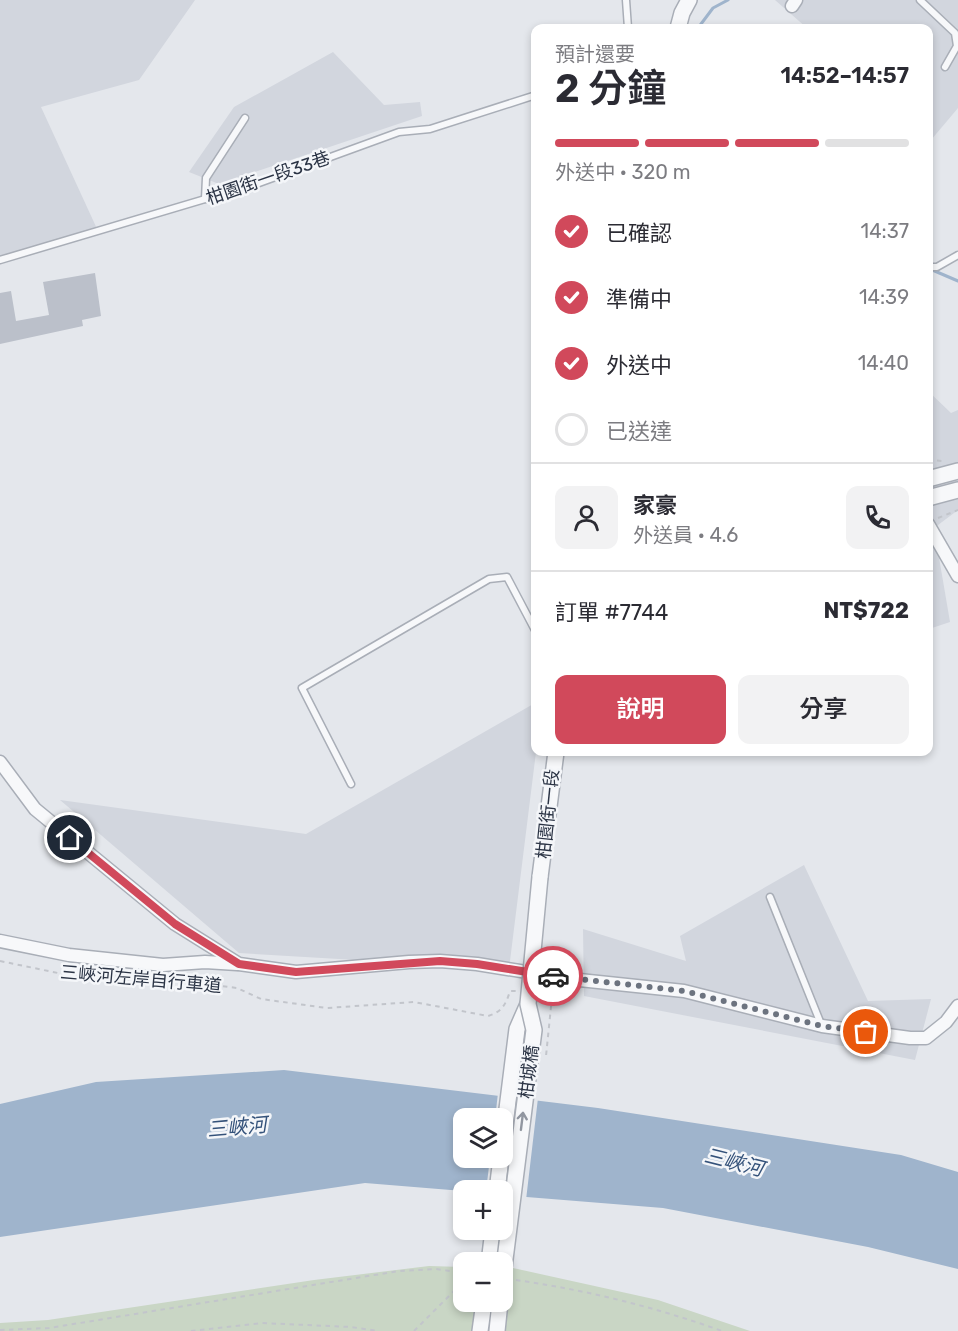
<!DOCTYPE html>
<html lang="zh-TW">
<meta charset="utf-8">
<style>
body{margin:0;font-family:Rubik,"Noto Sans TC",sans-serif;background:#f2f2f3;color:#2b2b33;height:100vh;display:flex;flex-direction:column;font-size:22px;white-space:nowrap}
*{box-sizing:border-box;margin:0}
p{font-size:20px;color:#7c7c81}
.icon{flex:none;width:33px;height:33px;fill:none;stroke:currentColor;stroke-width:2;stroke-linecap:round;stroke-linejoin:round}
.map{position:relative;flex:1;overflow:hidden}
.details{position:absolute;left:531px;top:24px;width:402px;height:732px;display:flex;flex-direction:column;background:#fff;border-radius:12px;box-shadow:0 3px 9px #0003}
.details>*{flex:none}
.tools{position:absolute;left:453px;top:1108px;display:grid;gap:12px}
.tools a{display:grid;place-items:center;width:60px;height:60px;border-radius:12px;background:#fff;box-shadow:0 3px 9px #0003;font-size:30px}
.pin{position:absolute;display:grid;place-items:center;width:51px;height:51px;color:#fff;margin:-26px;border:3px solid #fff;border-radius:50%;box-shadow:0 2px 6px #0007}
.courier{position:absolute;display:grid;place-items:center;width:60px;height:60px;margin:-30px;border:4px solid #d1495b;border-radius:50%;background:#fff;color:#222;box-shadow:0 2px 8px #0007}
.head em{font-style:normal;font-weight:600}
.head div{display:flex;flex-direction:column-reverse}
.head{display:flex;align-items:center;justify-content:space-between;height:102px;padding:0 24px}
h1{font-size:39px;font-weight:600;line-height:45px}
.bar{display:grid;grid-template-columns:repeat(4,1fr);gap:9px 6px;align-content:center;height:72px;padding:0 24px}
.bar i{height:8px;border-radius:4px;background:#e1e1e2}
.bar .selected{background:#d1495b}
.bar p{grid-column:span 4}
.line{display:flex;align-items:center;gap:15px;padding:0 24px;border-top:2px solid #e1e1e2}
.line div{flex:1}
.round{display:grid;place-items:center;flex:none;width:63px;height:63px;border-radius:12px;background:#f2f2f3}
ol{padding:0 24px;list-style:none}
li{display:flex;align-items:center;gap:18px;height:66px}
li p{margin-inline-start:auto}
li .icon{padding:6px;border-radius:50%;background:#d1495b;color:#fff;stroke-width:4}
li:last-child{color:#7c7c81}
li i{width:33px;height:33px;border:3px solid #e1e1e2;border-radius:50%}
.cta{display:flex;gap:12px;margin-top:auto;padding:12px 24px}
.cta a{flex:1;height:69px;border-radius:12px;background:#d1495b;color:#fff;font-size:24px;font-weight:600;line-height:69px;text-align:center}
.cta a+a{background:#f2f2f3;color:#2b2b33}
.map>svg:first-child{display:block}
</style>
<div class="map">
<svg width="958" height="1331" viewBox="0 0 958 1331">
<rect width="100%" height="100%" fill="#e4e7ec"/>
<!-- built -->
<g fill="#d2d6de">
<polygon points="0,0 195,0 139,80 41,107 98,231 0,259"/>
<polygon points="775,0 958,0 958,108 931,140 929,138 928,28 807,28"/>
<polygon points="333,52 384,105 420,102 422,116 219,184 189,172 234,107"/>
<polygon points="928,391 951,413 958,410 958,510 934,528 950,622 929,629"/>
<polygon points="535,703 536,752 509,969 239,953 60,800 306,834"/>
<polygon points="804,865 868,1001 931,999 915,1060 584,996 583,929 686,961 680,936"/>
</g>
<!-- green -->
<polygon fill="#c9d6c5" points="429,1266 463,1267 464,1302 502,1302 503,1268 513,1268 658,1300 750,1331 0,1331 0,1323 48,1320 314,1280"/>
<!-- water -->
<path fill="#9fb4cc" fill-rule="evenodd" d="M 284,1070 L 598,1108 L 901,1155 L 958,1172 L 958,1269 L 868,1247 L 663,1208 L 503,1195 L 502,1191 L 463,1191 L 365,1183 L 0,1237 L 0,1104 L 96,1082 ZM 464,1119 L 502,1119 L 502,1158 L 464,1158 Z"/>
<!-- pier -->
<polygon fill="#e4e7ec" points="498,1093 538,1098 526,1200 502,1198 502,1191 486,1191 490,1158 502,1158 502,1119 495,1119"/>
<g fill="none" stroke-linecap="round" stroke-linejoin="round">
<!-- stream -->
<g stroke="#9fb4cc" stroke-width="3">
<polyline points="698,28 713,8 728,0"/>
<polyline points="930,269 958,281"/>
</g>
</g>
<!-- building -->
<polygon fill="#bbc0ca" points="95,273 101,316 82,320 83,326 0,344 0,293 11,291 16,321 49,315 43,282"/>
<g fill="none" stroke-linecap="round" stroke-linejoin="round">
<!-- service casing -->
<g stroke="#a9aeb7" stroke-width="9">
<g id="service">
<polyline points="626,0 628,28"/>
<polyline points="920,0 955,33 957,46 945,67"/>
<polyline points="205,199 206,178 245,118"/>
<polyline points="0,260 259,183 399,132 430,129 536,95"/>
<polyline points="928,267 937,267 958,255"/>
<polyline points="351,784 302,688 489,579 507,577 536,632"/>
<polyline points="770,897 821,1024"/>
</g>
</g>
<!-- minor casing -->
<g stroke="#a9aeb7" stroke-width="15">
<g id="minor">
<polyline points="792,6 796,0"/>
<polyline points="928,524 958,576"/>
<polyline points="0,762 35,809 175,924 239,964 296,972 409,962 440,961 477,964 570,979 684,991 822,1026 910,1038 926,1038 946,1022 958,1006"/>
<polyline points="0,941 69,955 163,965 205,962 237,964"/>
</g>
</g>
<!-- tertiary casing -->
<g stroke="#a9aeb7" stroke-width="18">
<g id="tertiary">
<polyline points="678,28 682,13 689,0"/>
<polyline points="928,479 958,471"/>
<polyline points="928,498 958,490"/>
<polyline points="540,877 556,752"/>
<polyline points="502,1149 517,1029 528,1004"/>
<polyline points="497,1191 501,1158"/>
<polyline points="489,1263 493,1230"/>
<polyline points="480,1331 484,1302"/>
<polyline points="497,1331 500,1302"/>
</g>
</g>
<!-- path -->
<g stroke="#c2c5cb" stroke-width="2" stroke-dasharray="4.5 4.5" stroke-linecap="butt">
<polyline points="928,460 943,461"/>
<polyline points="938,518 958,510"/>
<path d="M 0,961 L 82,978 L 191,982 L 237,988 L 261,999 L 327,1008 L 414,1002 L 488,1016 C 502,1012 506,1004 510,991 L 516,991"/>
<polyline points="543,995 552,997 546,1056 544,1056"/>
<path d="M 516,1280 C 586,1290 655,1307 722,1331"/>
<polyline points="0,1330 49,1328 399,1271 436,1269 464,1273"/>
<polyline points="191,1331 262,1323 351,1327 378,1331"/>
<polyline points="414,1331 464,1281"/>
</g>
<!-- service -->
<use href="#service" stroke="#f7f8fa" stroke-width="6"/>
<!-- minor -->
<use href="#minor" stroke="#f7f8fa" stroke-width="12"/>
<!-- tertiary -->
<use href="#tertiary" stroke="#f7f8fa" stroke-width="15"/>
<!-- tertiary-bridge casing -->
<g stroke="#a9aeb7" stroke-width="18" stroke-linecap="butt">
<polyline id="tertiary-bridge" points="502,1283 534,1030 528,1004 540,877"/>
</g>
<!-- tertiary-bridge -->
<use href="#tertiary-bridge" stroke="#f7f8fa" stroke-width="15"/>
</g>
<!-- one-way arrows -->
<defs><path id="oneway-shaft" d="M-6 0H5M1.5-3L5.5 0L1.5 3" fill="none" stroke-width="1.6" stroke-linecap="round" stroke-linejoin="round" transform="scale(1.5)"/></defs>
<use stroke="#9196a0" href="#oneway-shaft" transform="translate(522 1121) rotate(-83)"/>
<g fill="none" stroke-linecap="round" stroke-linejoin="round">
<!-- done -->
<polyline stroke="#6c737f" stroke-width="6" stroke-dasharray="0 10.8" points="553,976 684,991 822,1026 866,1032"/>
<!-- route -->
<polyline stroke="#d1495b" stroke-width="8" points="70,838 175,924 239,964 296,972 440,961 477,964 553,976"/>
</g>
<g text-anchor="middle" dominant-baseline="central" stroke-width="5" stroke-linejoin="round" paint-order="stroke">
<!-- street labels -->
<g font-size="18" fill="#2b3445" stroke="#f4f6f9">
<text transform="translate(268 178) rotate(-19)">柑園街一段33巷</text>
<text transform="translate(548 814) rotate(-84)">柑園街一段</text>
<text transform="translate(141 979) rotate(5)">三峽河左岸自行車道</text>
<text transform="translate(529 1072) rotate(-83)">柑城橋</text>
</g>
<!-- water labels -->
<g font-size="20" font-style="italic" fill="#34527a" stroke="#f4f6f9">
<text transform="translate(237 1127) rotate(-5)">三峽河</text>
<text transform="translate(734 1162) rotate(14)">三峽河</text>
</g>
</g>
</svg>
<div class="tools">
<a><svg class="icon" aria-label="layers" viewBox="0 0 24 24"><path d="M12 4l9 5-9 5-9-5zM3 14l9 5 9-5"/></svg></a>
<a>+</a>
<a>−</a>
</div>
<div class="pin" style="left:866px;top:1032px;background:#ea580c"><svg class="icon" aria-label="bag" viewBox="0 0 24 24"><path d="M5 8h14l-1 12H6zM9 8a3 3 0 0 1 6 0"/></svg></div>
<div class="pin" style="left:70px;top:838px;background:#1f2937"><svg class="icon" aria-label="home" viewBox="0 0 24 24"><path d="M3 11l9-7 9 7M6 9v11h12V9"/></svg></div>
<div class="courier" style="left:553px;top:976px"><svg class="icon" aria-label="car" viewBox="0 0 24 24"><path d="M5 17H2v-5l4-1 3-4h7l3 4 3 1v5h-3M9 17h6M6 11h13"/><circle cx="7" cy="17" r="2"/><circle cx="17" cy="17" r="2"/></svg></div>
<section class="details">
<div class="head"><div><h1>2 分鐘</h1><p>預計還要</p></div><em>14:52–14:57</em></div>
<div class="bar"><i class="selected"></i><i class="selected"></i><i class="selected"></i><i></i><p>外送中 · 320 m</p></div>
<ol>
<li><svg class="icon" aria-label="check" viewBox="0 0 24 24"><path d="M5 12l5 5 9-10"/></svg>已確認<p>14:37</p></li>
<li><svg class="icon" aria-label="check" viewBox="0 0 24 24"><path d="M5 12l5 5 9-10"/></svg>準備中<p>14:39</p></li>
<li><svg class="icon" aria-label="check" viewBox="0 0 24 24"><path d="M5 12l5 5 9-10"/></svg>外送中<p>14:40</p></li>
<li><i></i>已送達</li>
</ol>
<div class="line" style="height:108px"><a class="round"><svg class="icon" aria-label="person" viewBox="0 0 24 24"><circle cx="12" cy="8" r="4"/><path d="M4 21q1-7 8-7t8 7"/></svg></a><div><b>家豪</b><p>外送員 · 4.6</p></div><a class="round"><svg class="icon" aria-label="phone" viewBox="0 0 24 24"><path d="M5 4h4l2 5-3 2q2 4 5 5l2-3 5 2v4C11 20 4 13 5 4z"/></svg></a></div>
<div class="line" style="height:78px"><div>訂單 #7744</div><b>NT$722</b></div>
<div class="cta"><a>說明</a><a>分享</a></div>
</section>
</div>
